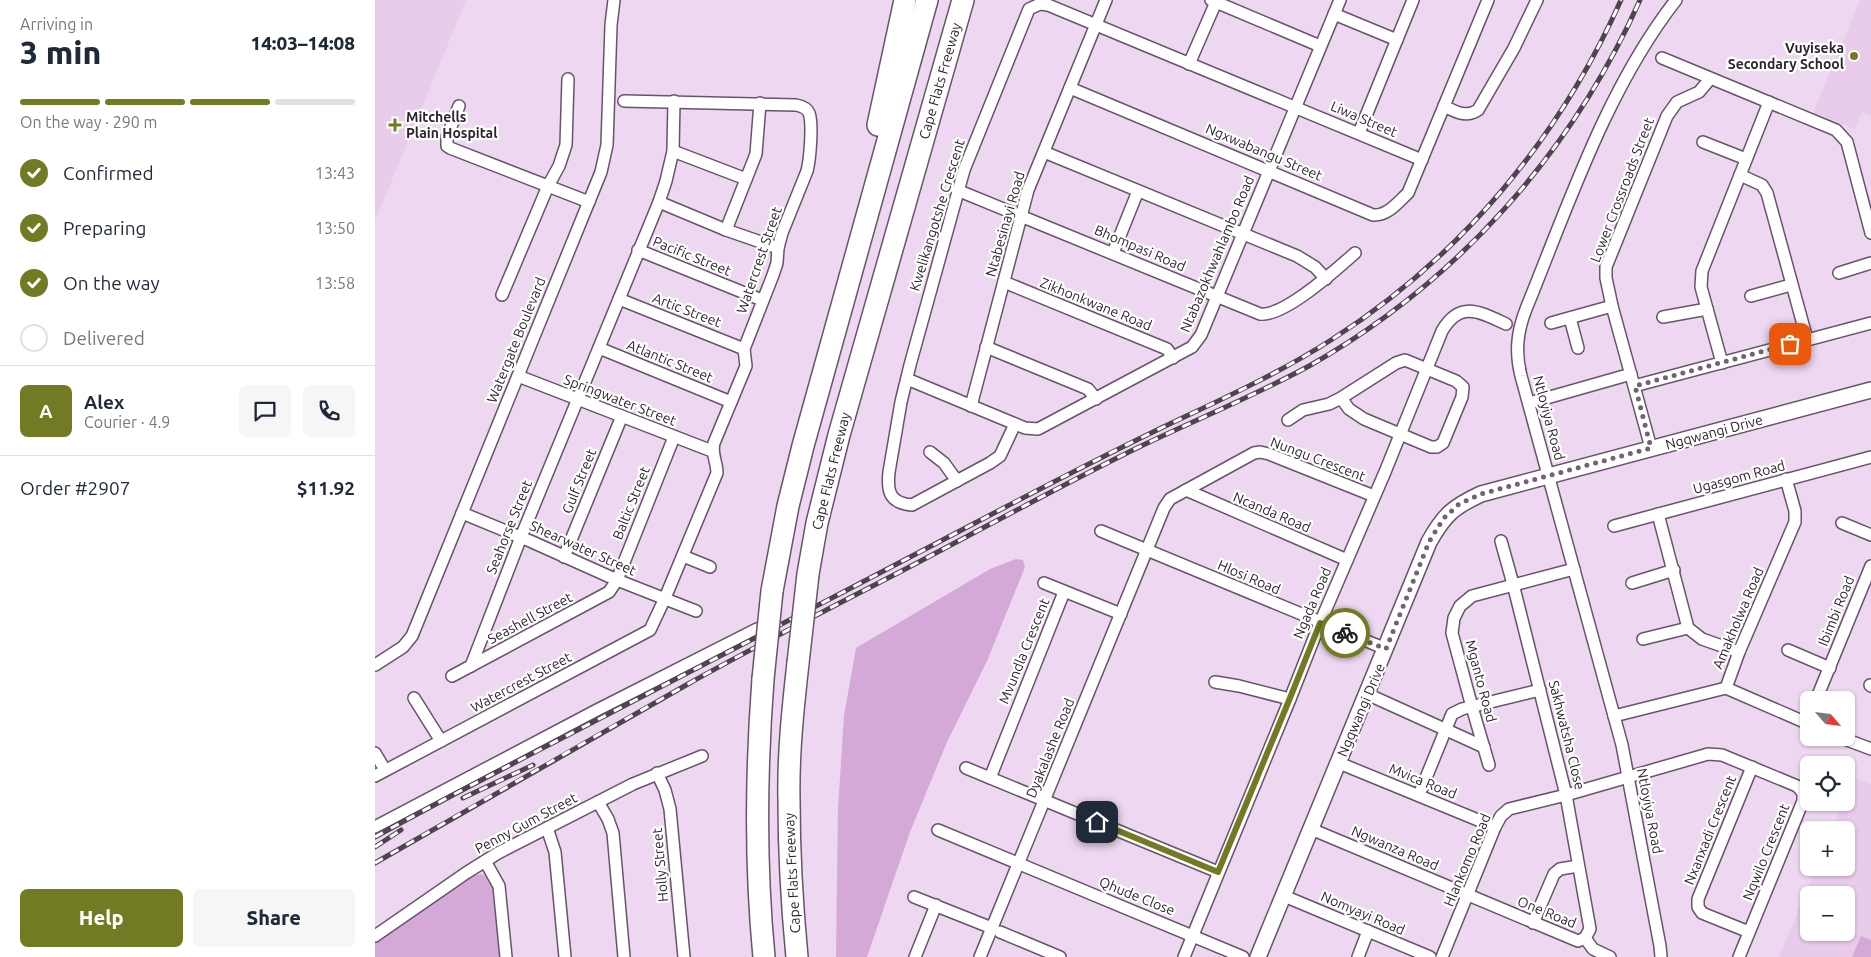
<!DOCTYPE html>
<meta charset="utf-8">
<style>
body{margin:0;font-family:Ubuntu,sans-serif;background:#f6f6f7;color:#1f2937;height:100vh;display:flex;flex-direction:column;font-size:19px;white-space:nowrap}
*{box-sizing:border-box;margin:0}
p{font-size:16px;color:#747a83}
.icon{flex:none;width:28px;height:28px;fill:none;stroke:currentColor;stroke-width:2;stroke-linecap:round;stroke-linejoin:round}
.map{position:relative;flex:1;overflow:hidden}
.details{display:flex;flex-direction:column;background:#fff;width:375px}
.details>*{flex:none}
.needle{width:32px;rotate:118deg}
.fabs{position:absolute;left:1425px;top:691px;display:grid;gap:10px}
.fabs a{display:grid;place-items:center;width:55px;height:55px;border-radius:8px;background:#fff;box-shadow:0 1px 4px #0004;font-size:25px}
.pin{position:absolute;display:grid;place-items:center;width:42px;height:42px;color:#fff;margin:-21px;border-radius:10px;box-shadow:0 2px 8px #0006}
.courier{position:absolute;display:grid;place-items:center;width:50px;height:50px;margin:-25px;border:4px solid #737a24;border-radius:50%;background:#fff;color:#222;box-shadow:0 1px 6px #0007}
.headline em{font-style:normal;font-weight:800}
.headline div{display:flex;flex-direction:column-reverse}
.headline{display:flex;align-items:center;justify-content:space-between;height:85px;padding:0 20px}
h1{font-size:32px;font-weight:800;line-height:38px}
.bar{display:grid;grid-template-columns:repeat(4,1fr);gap:8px 5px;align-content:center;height:60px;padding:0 20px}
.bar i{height:6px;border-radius:4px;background:#e0e1e3}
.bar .active{background:#737a24}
.bar p{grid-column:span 4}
.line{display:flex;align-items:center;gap:12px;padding:0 20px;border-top:1px solid #e0e1e3}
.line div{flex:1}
.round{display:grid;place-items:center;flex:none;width:52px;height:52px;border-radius:8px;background:#f6f6f7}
ol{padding:0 20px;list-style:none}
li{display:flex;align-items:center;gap:15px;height:55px}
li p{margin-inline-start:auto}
li .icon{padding:5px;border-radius:50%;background:#737a24;color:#fff;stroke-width:4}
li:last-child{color:#747a83}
li i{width:28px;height:28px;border:2px solid #e0e1e3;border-radius:50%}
.button{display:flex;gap:10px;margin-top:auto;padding:10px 20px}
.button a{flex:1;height:58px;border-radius:8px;background:#737a24;color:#fff;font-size:20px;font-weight:800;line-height:58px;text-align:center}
.button a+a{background:#f6f6f7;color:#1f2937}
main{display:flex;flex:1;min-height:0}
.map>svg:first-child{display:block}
</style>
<main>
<section class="details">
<div class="headline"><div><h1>3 min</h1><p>Arriving in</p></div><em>14:03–14:08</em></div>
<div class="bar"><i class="active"></i><i class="active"></i><i class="active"></i><i></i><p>On the way · 290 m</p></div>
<ol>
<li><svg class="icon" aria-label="check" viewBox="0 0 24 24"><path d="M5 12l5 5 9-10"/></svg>Confirmed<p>13:43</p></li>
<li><svg class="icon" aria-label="check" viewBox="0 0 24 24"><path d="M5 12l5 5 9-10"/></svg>Preparing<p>13:50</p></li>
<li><svg class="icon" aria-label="check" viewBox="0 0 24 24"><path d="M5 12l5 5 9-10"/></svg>On the way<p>13:58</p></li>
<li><i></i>Delivered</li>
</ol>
<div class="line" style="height:90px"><b class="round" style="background:#737a24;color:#fff">A</b><div><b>Alex</b><p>Courier · 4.9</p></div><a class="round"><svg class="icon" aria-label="chat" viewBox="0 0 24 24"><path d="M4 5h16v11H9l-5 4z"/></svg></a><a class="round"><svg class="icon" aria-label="phone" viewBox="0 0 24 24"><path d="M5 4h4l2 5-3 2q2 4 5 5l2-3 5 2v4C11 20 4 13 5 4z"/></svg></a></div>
<div class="line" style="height:65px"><div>Order #2907</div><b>$11.92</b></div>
<div class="button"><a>Help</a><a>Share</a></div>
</section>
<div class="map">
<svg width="1496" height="957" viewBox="0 0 1496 957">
<rect width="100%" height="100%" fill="#eed7f0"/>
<!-- built -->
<g fill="#e9cceb" fill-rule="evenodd">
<polygon points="0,0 91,0 0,221"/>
<polygon points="1485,0 1496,0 1496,116 1487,112 1480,129 1438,113"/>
<path d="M 1479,777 L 1496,784 L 1496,957 L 1404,957 L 1441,868 L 1471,868 L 1471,830 L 1457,830 L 1468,803 L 1471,802 L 1471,795 ZM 1434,895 L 1471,895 L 1471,932 L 1434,932 Z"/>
</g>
<!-- green -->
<g fill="#d4a9d8">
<polygon points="641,559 648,560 650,567 612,661 572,742 535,832 492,957 461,957 463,808 469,716 481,648 615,569"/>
<polygon points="106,874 112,876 118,885 125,957 0,957 0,943 98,876"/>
<polygon points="1486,936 1496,940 1496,957 1477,957"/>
</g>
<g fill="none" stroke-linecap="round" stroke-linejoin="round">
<!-- minor casing -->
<g stroke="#675469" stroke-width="14">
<g id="minor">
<polyline points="836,0 945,46"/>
<polyline points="959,14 1022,40"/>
<polyline points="1287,58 1461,130 1472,142 1496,233"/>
<polyline points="814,64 841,2"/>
<path d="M 695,88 L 998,215 C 1013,216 1023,202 1033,193 L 1113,0"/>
<polyline points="84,106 72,137 72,146 75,148 214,202"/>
<path d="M 1069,106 C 1081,112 1091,118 1103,110 L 1139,48 L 1162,0"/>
<polyline points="984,133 1038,0"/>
<polyline points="1328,142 1371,159"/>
<polyline points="298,151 371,179"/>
<polyline points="669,152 922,256 940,267 951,279"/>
<polyline points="1365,175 1387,185 1392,193 1432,339"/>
<path d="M 582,190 L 885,314 C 909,317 962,269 980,253"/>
<polyline points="284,202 351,230 403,248"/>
<polyline points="351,230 381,154 385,103"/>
<polyline points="263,250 387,300"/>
<polyline points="738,253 763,191"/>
<polyline points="1464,273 1496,263"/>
<polyline points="629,282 792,349 798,358"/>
<polyline points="127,295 173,186 184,166 191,145 193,79"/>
<polyline points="1376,296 1416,285"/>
<polyline points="244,299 369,349"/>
<polyline points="1288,317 1332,309"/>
<polyline points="1195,318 1203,348"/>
<polyline points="1176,323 1237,306"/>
<polyline points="611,347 713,389 721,399"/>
<polyline points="224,348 356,402"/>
<polyline points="1347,363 1326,287 1327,271 1394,102"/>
<polyline points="143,376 337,451"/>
<polyline points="532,379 650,428 663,429 817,347 826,335 965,0"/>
<polyline points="1259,386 1496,323"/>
<polyline points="1154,403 1256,374"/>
<polyline points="596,406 653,190 731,0"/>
<polyline points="913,420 928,410 954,404 966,398 1021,363 1030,360 1081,381 1088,387 1087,397 1068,443 1062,447 1056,447 989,419 974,409 966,398"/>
<path d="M 640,424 L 625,456 L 615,463 L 537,505 C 514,503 512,491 514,472 L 526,402 L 535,365 L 589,170 L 654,9 L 665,4 L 673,5 L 1047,160"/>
<polyline points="1276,448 1237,306 1231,278 1231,267 1292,116 1302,102 1324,92 1335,79"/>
<polyline points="555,452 569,463 582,481"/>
<polyline points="811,490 972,560"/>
<polyline points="87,513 155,541 242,580 321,611"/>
<polyline points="1283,514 1313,628 1327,639 1364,652"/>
<polyline points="1467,523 1496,535"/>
<polyline points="1239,526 1496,457"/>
<polyline points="726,531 1011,649"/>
<polyline points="1126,541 1138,584 1191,795 1215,929 1210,938"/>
<polyline points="308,556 335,567"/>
<polyline points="189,557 247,416"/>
<polyline points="669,583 746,614"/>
<polyline points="1257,583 1299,570"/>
<polyline points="1268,639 1313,628"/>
<polyline points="1413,650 1455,668"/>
<polyline points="0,665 28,647 37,636 226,172 232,145 236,25 239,0"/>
<polyline points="96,666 146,537 284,202 291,181 298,151 299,101"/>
<polyline points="77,676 234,592 242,580 299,437"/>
<polyline points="840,682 864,686 915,699"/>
<polyline points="1495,685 1496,686"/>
<polyline points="1351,688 1364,652 1420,522 1420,511 1411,479"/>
<polyline points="1351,688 1434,724"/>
<polyline points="992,694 1109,747"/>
<polyline points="39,698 66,741"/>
<polyline points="1441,700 1496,566"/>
<polyline points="1239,716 1351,688"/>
<polyline points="1467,738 1496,749"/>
<polyline points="0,753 10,770"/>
<polyline points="964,763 1120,827"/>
<polyline points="1114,765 1097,707 1077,633 1079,618 1085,606 1097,596 1199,569"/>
<polyline points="591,768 843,872"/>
<polyline points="282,773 290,790 295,809 309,957"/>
<path d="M 0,776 L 275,630 L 290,598 L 342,473 C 342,462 336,454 339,443 L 371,366 L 369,349 L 398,275 L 402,263 L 403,248 L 407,233 L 432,171 C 435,160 438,123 434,113 C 432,108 426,106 421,105 L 249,101"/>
<polyline points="615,778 689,592"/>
<polyline points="1044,795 1077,714 1087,709 1165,690"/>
<polyline points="223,802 233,819 238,833 249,957"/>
<polyline points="0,827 222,710 382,629"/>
<polyline points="172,828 180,852 190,957"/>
<polyline points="936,829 1203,941 1210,938 1218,949 1235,957"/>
<polyline points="563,830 868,957"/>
<polyline points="110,861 124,886 131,957"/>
<polyline points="909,896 1055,957"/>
<polyline points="539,897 617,928"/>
<polyline points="1158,923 1179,874 1185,869 1203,866"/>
<polyline points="625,932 685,957"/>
<polyline points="1374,932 1327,913 1323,907 1323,899 1377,767"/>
<polyline points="0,936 91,873 123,853 258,784 327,756"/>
<polyline points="540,957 561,905"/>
<polyline points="605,957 789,508 795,499 879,453 885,452 894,454 999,496"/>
<path d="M 809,957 L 915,699 L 945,623 L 1010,472 L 1067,331 C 1085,300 1105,312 1131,324"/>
<polyline points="983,957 993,931"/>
<polyline points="1067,957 1120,827 1126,816 1134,809 1191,795 1333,754 1347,755 1422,786 1428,793 1428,801 1364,957"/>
<path d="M 1286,957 L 1285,946 L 1247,745 L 1146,376 C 1140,352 1142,332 1151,309 C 1193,206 1232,88 1301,0"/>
</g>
</g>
<!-- tertiary casing -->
<g stroke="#675469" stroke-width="18">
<path id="tertiary" d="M 883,957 L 1054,542 C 1069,515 1078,507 1106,494 L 1496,390"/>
</g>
<!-- motorway casing -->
<g stroke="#675469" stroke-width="24">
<g id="motorway">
<polyline points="503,125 530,0"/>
<polyline points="433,574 442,523 464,435 588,0"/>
<polyline points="397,591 413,506 428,446 552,0"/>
<path d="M 388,679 C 381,772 380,864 389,957"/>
<path d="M 422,957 C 417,905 414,853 414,800 C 413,754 418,708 423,663"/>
</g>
</g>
<!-- minor -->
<use href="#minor" stroke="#fff" stroke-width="11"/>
<!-- tertiary -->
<use href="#tertiary" stroke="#fff" stroke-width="15"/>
<!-- motorway -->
<use href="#motorway" stroke="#fff" stroke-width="21"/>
<!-- rail casing -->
<g stroke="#4f4350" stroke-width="5">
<g id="rail">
<polyline points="88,798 158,765"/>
<path d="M 0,837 C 72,797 145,760 218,722 C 345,656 473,590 600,523 C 659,492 718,461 778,432 C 838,403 900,376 956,340 C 1085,258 1184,139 1246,0"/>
<polyline points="0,847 26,830"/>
<path d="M 0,863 C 104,803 208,743 313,684 C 388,642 465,603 542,563 C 616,524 689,484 764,447 C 820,420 879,396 934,366 C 1081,283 1196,154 1265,0"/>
</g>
</g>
<!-- rail -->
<use href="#rail" stroke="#fff" stroke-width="3" stroke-dasharray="9" stroke-linecap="butt"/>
<!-- motorway-bridge casing -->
<g stroke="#675469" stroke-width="24" stroke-linecap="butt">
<g id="motorway-bridge">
<polyline points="423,663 433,574"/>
<polyline points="388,679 397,591"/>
</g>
</g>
<!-- motorway-bridge -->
<use href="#motorway-bridge" stroke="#fff" stroke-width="21"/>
</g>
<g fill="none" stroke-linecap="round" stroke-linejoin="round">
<!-- done -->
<polyline stroke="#716372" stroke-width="5" stroke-dasharray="0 9" points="970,633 1011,649 1054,542 1063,527 1070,517 1084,504 1106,494 1276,448 1260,386 1415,344"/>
<!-- route -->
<polyline stroke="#737a24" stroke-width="6" points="722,822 843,872 915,698 945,623 970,633"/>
</g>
<!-- markers -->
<g fill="#737a24" stroke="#fff" stroke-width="2">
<circle cx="1479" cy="56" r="5"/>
<path d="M17.5 117.5h5v5h5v5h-5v5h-5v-5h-5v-5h5z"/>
</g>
<g text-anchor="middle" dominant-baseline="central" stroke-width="4.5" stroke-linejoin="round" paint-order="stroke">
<!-- poi labels -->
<g font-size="14" font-weight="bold" fill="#2d242e" stroke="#fff" text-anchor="end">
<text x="1469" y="48">Vuyiseka<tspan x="1469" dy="16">Secondary School</tspan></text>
<text x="31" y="117" text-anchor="start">Mitchells<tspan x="31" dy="16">Plain Hospital</tspan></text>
</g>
<!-- street labels -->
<g font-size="14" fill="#2d242e" stroke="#fff">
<text transform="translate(565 81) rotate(-74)">Cape Flats Freeway</text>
<text transform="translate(989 119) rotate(23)">Liwa Street</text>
<text transform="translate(889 152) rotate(23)">Ngxwabangu Street</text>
<text transform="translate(1247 190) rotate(-69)">Lower Crossroads Street</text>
<text transform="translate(562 215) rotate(-73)">Kwelikangotshe Crescent</text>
<text transform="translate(630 224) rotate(-74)">Ntabesinayi Road</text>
<text transform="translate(765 248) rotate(23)">Bhompasi Road</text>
<text transform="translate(842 254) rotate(-67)">Ntabazokhwahlambo Road</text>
<text transform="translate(317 256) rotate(22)">Pacific Street</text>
<text transform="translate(384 260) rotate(-71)">Watercrest Street</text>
<text transform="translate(721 304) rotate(22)">Zikhonkwane Road</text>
<text transform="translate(312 310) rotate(21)">Artic Street</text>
<text transform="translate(141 340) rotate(-68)">Watergate Boulevard</text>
<text transform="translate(295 361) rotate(22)">Atlantic Street</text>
<text transform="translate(245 400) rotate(21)">Springwater Street</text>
<text transform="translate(1174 418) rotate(75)">Ntloyiya Road</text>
<text transform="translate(1339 432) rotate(-15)">Ngqwangi Drive</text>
<text transform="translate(943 459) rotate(21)">Nungu Crescent</text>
<text transform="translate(456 471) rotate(-76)">Cape Flats Freeway</text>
<text transform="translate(1364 477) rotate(-15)">Ugasgom Road</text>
<text transform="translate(204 481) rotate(-68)">Gulf Street</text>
<text transform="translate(256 503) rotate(-68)">Baltic Street</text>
<text transform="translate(897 512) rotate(23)">Ncanda Road</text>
<text transform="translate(134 527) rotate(-68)">Seahorse Street</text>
<text transform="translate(208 548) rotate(24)">Shearwater Street</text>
<text transform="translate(874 577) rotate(23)">Hlosi Road</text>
<text transform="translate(937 603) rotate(-67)">Ngada Road</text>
<text transform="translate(1461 611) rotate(-68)">Ibimbi Road</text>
<text transform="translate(155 618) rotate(-28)">Seashell Street</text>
<text transform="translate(1363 618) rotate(-67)">Amakholwa Road</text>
<text transform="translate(649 651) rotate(-68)">Mvundla Crescent</text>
<text transform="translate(1106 681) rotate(75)">Mganto Road</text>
<text transform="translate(146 682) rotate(-28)">Watercrest Street</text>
<text transform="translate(986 710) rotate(-67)">Ngqwangi Drive</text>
<text transform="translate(1192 735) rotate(76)">Sakhwatsha Close</text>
<text transform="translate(675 748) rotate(-68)">Dyakalashe Road</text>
<text transform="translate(1048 781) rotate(22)">Mvica Road</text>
<text transform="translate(1275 811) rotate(79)">Ntloyiya Road</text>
<text transform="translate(151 823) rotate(-28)">Penny Gum Street</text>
<text transform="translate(1335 830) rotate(-68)">Nxanxadi Crescent</text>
<text transform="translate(1020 848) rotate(23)">Ngwanza Road</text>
<text transform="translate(1391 852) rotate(-68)">Nqwilo Crescent</text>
<text transform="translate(1092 860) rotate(-67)">Hlankomo Road</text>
<text transform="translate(285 865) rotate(-95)">Holly Street</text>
<text transform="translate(417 873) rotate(-93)">Cape Flats Freeway</text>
<text transform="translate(762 896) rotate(22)">Qhude Close</text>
<text transform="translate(1172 912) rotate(22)">One Road</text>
<text transform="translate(988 913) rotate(23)">Nomyayi Road</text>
</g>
</g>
</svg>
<div class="fabs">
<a><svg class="needle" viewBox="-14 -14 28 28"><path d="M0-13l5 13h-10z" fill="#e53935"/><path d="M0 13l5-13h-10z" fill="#747a83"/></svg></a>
<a><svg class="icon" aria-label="locate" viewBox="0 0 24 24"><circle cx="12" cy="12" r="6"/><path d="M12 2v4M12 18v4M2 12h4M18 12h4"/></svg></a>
<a>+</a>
<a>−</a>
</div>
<div class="pin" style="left:1415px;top:344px;background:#ea580c"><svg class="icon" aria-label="bag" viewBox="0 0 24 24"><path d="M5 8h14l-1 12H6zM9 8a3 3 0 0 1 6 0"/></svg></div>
<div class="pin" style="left:722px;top:822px;background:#1f2937"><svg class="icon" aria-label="home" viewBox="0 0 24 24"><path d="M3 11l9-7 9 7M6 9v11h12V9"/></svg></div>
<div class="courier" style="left:970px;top:633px"><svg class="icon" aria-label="bike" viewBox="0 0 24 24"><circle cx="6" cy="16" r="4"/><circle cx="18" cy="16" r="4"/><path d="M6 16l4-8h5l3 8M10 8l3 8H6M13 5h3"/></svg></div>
</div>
</main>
